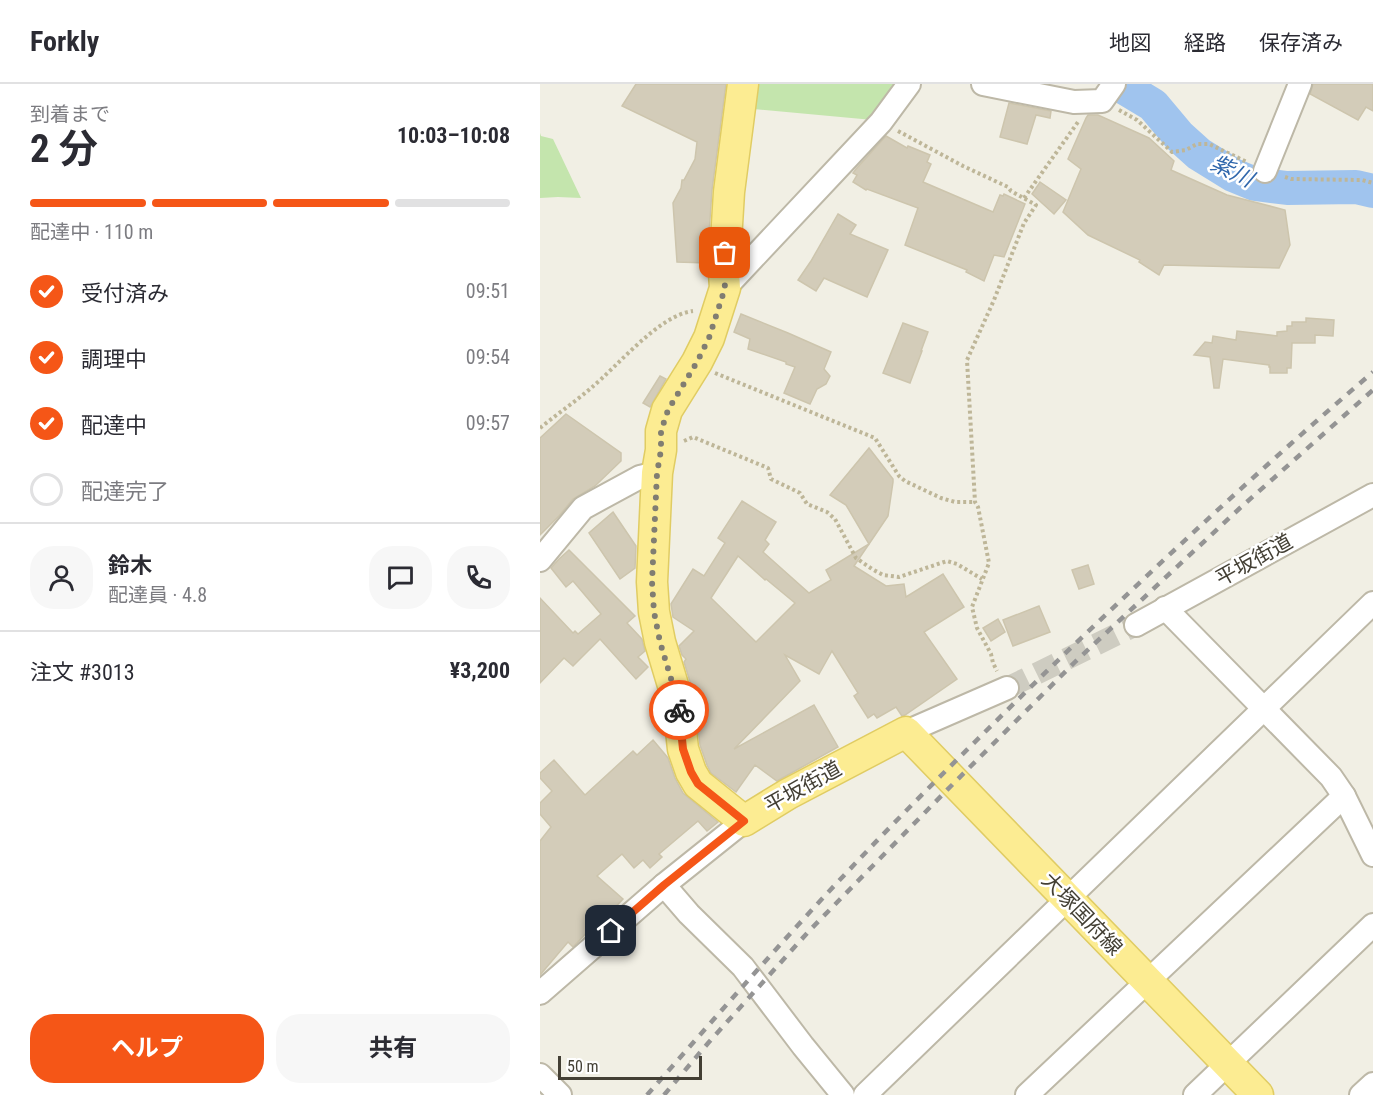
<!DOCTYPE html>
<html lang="ja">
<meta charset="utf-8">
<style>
body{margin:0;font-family:"Roboto Condensed","Noto Sans JP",sans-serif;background:#f7f7f7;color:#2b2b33;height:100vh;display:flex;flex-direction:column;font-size:22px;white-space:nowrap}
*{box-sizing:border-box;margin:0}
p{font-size:20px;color:#7c7c81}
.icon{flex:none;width:33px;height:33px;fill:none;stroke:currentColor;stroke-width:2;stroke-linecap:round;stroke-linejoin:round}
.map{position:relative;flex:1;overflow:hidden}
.drawer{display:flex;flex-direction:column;background:#fff;width:540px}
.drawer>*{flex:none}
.scale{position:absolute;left:18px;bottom:15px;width:144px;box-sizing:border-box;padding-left:6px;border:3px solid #433f34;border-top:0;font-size:16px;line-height:21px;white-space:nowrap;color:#433f34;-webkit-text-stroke:4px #fff;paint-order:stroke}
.pin{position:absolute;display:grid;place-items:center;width:51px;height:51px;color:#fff;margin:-26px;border-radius:12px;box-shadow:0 3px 9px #0006}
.courier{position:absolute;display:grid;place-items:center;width:60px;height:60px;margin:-30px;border:4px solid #f55617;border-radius:50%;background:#fff;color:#222;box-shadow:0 2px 8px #0007}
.headline em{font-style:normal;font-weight:700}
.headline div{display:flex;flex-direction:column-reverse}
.headline{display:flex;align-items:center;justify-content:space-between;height:102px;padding:0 30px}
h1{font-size:39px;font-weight:700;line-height:45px}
.bar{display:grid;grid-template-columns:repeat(4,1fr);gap:9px 6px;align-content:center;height:72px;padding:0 30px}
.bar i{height:8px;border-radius:4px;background:#e1e1e2}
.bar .on{background:#f55617}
.bar p{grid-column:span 4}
.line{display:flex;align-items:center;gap:15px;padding:0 30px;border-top:2px solid #e1e1e2}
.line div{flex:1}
.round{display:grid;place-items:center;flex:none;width:63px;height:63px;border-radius:24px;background:#f7f7f7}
ol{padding:0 30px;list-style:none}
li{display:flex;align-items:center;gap:18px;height:66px}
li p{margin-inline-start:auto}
li .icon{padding:6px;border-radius:50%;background:#f55617;color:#fff;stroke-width:4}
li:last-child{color:#7c7c81}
li i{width:33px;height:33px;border:3px solid #e1e1e2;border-radius:50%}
.action{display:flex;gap:12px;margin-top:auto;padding:12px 30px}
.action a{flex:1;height:69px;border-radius:24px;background:#f55617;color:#fff;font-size:24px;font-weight:700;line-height:69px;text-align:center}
.action a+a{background:#f7f7f7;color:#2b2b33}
header{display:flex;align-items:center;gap:36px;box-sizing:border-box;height:84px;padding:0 30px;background:#fff;border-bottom:2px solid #e1e1e2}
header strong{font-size:28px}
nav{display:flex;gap:33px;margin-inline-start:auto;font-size:21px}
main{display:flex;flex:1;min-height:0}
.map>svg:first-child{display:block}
</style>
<header>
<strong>Forkly</strong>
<nav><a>地図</a><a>経路</a><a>保存済み</a></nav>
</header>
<main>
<section class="drawer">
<div class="headline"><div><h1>2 分</h1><p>到着まで</p></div><em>10:03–10:08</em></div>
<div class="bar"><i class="on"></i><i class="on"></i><i class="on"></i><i></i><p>配達中 · 110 m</p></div>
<ol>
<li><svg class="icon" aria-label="check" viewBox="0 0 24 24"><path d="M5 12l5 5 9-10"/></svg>受付済み<p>09:51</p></li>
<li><svg class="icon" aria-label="check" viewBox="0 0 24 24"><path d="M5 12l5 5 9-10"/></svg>調理中<p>09:54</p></li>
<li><svg class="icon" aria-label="check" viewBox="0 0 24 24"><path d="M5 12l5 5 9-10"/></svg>配達中<p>09:57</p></li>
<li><i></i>配達完了</li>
</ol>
<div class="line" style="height:108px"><a class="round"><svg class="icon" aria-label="person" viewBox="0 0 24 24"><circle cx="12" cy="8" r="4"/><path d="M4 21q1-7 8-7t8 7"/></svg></a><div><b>鈴木</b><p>配達員 · 4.8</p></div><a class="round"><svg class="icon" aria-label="chat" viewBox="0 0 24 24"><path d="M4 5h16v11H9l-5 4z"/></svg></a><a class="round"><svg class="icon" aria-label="phone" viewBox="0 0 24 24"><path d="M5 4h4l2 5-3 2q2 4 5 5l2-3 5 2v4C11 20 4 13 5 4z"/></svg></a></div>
<div class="line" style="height:78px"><div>注文 #3013</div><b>¥3,200</b></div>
<div class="action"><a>ヘルプ</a><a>共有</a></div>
</section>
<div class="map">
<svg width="833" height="1011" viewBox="0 0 833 1011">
<rect width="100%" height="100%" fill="#f1efe4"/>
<!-- green -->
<g fill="#c4e5ad">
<polygon points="207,0 358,0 333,36 203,24"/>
<polygon points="0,49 1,52 13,55 41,114 18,113 0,114"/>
</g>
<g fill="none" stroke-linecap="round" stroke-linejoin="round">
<!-- river -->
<polyline stroke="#a0c4ee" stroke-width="34" points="578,0 613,21 639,52 659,70 693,91 715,100 747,104 816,103 833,107"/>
</g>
<!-- building -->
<g fill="#d3ccb9" stroke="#cdc5ad" stroke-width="1.5" fill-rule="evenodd">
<polygon points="96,0 186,0 172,106 167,179 137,178 133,119 141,104 142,96 144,96 155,75 157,58 82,22"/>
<polygon points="773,0 833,0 833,27 826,23 818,36 770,10"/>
<polygon points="469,19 511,27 510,34 496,31 487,60 460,53"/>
<polygon points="548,31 558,31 609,54 634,77 631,86 687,111 745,126 750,161 739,184 624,181 619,191 599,178 600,176 548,151 523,128 541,85 528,75 546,34"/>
<polygon points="346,52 367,64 368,62 390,71 387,78 391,80 383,98 453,128 460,111 463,112 464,110 485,120 464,173 454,171 444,197 426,188 427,186 365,161 378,124 327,105 326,106 313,98 317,91 313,89 316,85"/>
<polygon points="500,98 526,116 514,130 492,110"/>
<polygon points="298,130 316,141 310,150 348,166 327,213 284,194 276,207 258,196 271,177"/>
<polygon points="201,230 248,249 291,268 284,285 290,292 286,300 277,305 270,320 244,309 255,283 246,280 246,278 208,265 210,255 194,248"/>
<polygon points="766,234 794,236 793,252 775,251 775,259 752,259 751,284 747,284 747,289 730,289 730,283 729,283 729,281 683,275 679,304 674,304 670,273 654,271 665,258 672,259 673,252 696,256 697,247 737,252 737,248 747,247 747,242 752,242 752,238 766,238"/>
<polygon points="363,239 388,248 381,267 382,267 370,299 343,289"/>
<polygon points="120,292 126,295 110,323 103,319"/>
<polygon points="26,330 81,369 81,377 55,402 33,415 19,432 0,451 0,354"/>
<polygon points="329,364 353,395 353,398 348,432 329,460 306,421 290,411"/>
<path d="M 202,417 L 236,438 L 225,456 L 229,460 L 223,468 L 269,509 L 291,496 L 286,486 L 329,460 L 314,482 L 346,502 L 364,500 L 366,513 L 403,490 L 424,523 L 384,548 L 417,595 L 365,631 L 362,632 L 356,623 L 337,634 L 334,630 L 328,634 L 314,612 L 318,609 L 292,567 L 279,590 L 245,571 L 260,597 L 194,665 L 274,621 L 298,663 L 237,697 L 215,681 L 196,708 L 171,689 L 167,681 L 160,661 L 156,626 L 161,621 L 155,614 L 144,578 L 146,575 L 142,571 L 139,562 L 154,547 L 133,533 L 131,520 L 153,485 L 164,492 L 185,459 L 178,454 ZM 198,472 L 225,496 L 226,495 L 255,519 L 216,558 L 171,514 Z"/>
<polygon points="73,428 96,462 95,484 80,495 49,449"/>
<polygon points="29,466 95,532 87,539 102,555 105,567 98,573 108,583 96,595 60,555 33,582 24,574 0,599 0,514 33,549 35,547 38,550 61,530 33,497 26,503 11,484 19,475"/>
<polygon points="548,481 554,500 539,505 532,486"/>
<polygon points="499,522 510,548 473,562 463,536"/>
<polygon points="458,535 465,548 451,557 443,544"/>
<polygon points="113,656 128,674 135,694 143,709 178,738 167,747 158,737 119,770 122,773 110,784 103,776 94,784 82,770 57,792 83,815 64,835 56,843 54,841 33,863 28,858 0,891 0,757 11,743 0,730 0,719 12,707 0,694 0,689 14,676 45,711 93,667 97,671"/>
</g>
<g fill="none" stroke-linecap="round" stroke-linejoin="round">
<!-- minor-tunnel -->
<polyline stroke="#ceccc1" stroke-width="22" stroke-dasharray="22 11" stroke-linecap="butt" points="467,604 596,541"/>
<!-- minor casing -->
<g stroke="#bdb8a7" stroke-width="26">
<g id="minor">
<polyline points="443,0 534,18 562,17 574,0"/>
<polyline points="725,87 760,0"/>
<polyline points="185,204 341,38 369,0"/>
<polyline points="0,476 43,424 100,393 117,389"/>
<polyline points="625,524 791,693 804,712 833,771"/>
<polyline points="596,541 833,411"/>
<polyline points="366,648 467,604"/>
<polyline points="124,801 149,830 203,883 263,962 303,1011"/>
<polyline points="0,909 124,801 204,737"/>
<polyline points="0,991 20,1011"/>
<polyline points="325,1011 833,519"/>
<polyline points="487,1011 804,712"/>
<polyline points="655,1011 833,841"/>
<polyline points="821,1011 833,1000"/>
</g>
</g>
<!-- major casing -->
<g stroke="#e0cc63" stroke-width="33">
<polyline id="major" points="203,0 189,108 184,189 185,204 169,254 157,278 127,326 121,347 121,366 117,389 112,498 114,528 120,558 138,618 143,665 151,688 158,700 204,737 248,710 366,648 718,1011"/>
</g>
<!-- path -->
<g stroke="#beb698" stroke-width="4" stroke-dasharray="3 3" stroke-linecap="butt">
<polyline points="579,26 597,36 632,68 646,66 657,60 669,60 707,78"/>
<polyline points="358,47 423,82 468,103 471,107 496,121 484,139 454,216 427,276 435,418 438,423 449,479 432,523 437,544 451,570 453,579 457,587"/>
<polyline points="745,93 751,95 822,96 833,99"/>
<polyline points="484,114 538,38"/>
<polyline points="175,289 335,354 359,392 365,397 401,414 415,418 435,418"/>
<path d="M 0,344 C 17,330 35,318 51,304 C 78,282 119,231 153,227"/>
<polyline points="144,357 153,353 228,384 231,395 260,409 267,420 287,428 295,435 316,474 332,485 343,491 359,493 407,477 417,480 442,495"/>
</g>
<!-- minor -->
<use href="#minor" stroke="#fff" stroke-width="22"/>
<!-- major -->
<use href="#major" stroke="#fcec92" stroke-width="30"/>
<!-- rail -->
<g stroke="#949494" stroke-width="4.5" stroke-dasharray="8 8" stroke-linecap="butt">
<path d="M 107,1011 C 174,935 240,859 310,785 C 375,716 443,650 510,584 C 615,483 722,383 833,288"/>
<polyline points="124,1011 169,958 269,847 405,708 536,577 700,424 833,306"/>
</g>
</g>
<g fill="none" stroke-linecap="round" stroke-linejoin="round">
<!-- done -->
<polyline stroke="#807d72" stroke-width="6" stroke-dasharray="0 10.8" points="139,626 138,618 120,558 114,528 112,498 117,389 121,366 121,347 128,326 157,278 169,254 185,204 184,189 185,169"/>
<!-- route -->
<polyline stroke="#f55617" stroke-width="8" points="71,847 124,801 204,737 158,700 151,688 143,665 139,626"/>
</g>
<g text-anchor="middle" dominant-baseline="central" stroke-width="5" stroke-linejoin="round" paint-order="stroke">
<!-- street labels -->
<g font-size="21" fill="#433f34" stroke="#fff">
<text transform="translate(714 476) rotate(-29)">平坂街道</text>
<text transform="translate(263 703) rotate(-29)">平坂街道</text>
<text transform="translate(542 830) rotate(46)">大塚国府線</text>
</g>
<!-- water labels -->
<g font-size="22" font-style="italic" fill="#3067ac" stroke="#fff">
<text transform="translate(692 87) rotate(26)">紫川</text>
</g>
</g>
</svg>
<div class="scale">50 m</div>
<div class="pin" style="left:185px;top:169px;background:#ea580c"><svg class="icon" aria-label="bag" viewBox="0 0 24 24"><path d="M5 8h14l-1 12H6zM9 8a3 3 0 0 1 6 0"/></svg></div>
<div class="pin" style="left:71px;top:847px;background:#1f2937"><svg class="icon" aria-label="home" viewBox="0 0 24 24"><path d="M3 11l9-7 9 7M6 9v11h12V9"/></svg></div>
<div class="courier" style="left:139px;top:626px"><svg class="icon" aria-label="bike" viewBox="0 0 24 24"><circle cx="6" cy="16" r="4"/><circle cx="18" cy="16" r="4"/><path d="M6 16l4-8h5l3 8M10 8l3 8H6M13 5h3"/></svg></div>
</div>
</main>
